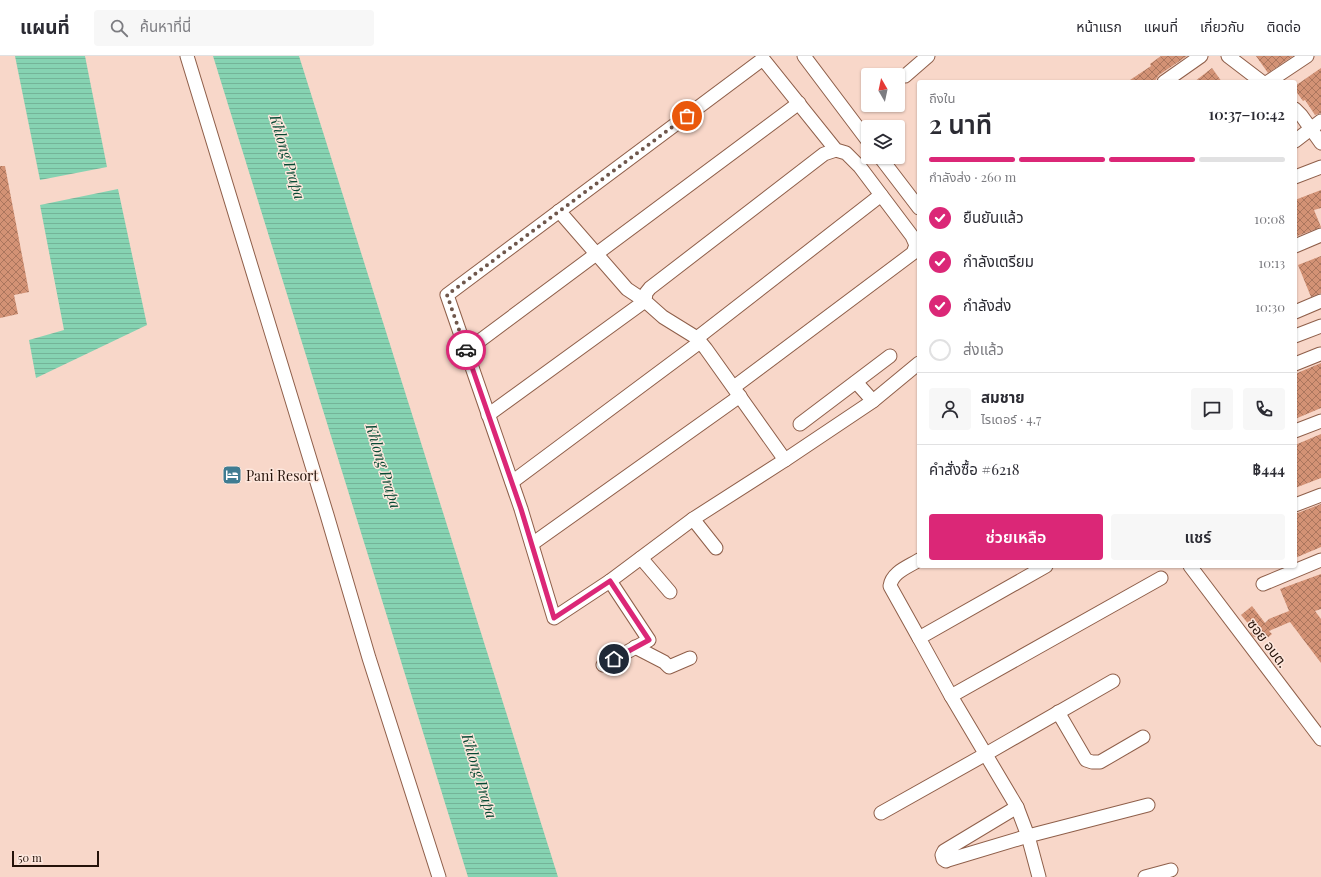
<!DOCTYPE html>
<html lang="th">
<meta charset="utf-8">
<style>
body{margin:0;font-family:"Playfair Display","Noto Sans Thai",serif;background:#f7f7f7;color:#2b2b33;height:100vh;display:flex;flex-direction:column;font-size:15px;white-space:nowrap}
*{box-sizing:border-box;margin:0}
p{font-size:13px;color:#7c7c81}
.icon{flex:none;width:22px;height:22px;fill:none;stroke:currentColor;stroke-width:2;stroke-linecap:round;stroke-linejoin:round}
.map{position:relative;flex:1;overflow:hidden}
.panel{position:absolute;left:917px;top:24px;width:380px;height:488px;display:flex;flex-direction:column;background:#fff;border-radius:4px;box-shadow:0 1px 3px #0004}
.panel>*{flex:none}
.needle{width:26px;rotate:351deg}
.buttons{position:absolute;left:861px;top:12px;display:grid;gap:8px}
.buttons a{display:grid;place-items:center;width:44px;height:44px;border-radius:4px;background:#fff;box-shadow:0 1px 3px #0004;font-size:20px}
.scale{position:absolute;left:12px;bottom:10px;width:87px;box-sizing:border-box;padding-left:4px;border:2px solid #251209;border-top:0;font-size:11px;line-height:14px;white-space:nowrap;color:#251209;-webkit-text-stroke:3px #fde7dd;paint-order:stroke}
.pin{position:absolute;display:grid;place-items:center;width:34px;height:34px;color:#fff;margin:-17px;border:2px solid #fff;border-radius:50%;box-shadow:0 1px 4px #0007}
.courier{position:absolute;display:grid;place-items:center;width:40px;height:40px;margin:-20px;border:3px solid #db2777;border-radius:50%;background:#fff;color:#222;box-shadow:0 1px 5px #0007}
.head em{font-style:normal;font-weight:600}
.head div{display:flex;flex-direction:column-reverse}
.head{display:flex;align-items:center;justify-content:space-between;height:68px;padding:0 12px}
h1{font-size:26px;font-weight:600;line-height:30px}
.bar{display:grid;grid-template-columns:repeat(4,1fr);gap:6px 4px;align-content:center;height:48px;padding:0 12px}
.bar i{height:5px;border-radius:3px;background:#e1e1e2}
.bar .selected{background:#db2777}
.bar p{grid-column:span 4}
.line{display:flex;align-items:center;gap:10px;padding:0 12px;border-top:1px solid #e1e1e2}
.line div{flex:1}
.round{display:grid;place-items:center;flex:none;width:42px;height:42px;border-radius:4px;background:#f7f7f7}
ol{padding:0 12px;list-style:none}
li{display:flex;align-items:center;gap:12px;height:44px}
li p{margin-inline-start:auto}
li .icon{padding:4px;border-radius:50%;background:#db2777;color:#fff;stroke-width:4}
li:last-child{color:#7c7c81}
li i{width:22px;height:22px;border:2px solid #e1e1e2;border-radius:50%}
.primary-button{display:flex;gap:8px;margin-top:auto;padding:8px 12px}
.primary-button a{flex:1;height:46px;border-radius:4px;background:#db2777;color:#fff;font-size:16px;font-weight:600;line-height:46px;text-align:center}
.primary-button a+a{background:#f7f7f7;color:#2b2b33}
header{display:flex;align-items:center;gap:24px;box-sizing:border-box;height:56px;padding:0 20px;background:#fff;border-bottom:1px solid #e1e1e2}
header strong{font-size:19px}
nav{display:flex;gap:22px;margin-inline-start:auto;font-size:14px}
.search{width:280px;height:36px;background:#f7f7f7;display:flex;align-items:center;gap:10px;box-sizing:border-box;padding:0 14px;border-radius:4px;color:#7c7c81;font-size:15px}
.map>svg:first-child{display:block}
</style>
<header>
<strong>แผนที่</strong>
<div class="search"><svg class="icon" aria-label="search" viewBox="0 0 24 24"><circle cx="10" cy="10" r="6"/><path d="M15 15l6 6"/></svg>ค้นหาที่นี่</div>
<nav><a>หน้าแรก</a><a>แผนที่</a><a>เกี่ยวกับ</a><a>ติดต่อ</a></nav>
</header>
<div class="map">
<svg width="1321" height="821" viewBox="0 0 1321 821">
<defs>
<pattern id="water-rules" width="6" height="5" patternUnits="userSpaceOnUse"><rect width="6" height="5" fill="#86d3b2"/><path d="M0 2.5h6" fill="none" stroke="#74b498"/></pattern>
<pattern id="building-cross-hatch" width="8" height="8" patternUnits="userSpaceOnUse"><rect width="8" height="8" fill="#d39275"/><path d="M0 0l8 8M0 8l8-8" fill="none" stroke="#ab765e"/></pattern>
</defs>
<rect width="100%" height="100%" fill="#f8d7c9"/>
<!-- water -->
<g fill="url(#water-rules)">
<polygon points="15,0 85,0 107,111 40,124"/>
<polygon points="213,0 299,0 558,821 468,821"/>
<polygon points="118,133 147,269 36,322 29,284 64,274 40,149"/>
</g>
<!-- building -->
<g fill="url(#building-cross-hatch)">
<polygon points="1161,0 1187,0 1159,19 1154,26 1127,26 1151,10 1150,8"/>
<polygon points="1256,0 1293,0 1268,17"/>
<polygon points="1212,12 1222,26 1194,26"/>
<polygon points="1321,12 1321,57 1315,59 1305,44 1303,45 1295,34 1295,30"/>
<polygon points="0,110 5,110 29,236 14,239 18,258 0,262"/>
<polygon points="1321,134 1321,152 1314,154 1321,171 1295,181 1295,144"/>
<polygon points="1321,200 1321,237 1311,241 1298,209"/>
<polygon points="1321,307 1321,352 1295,363 1295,318"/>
<polygon points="1321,378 1321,422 1295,432 1295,389"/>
<polygon points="1321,448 1321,491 1295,502 1295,458"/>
<polygon points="1321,518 1321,553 1315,555 1321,563 1321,607 1290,566 1269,575 1272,578 1265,584 1260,578 1254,581 1250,577 1255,574 1252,570 1251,571 1241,559 1252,550 1265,567 1269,563 1289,555 1280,533"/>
</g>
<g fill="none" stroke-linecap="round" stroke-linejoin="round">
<!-- minor casing -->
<g stroke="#8f5f4a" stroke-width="15">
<g id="minor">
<polyline points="187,0 327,459 369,602 439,821"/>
<polyline points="804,0 868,85"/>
<polyline points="1228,0 1262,26"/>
<polyline points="905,20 928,0"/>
<polyline points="1164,26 1201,0"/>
<polyline points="1268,26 1307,0"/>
<polyline points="1295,53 1301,59 1321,87"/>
<polyline points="1295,85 1321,65"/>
<polyline points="836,94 824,98 650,232 646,237 645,245 663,261 697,282 706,293 785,404 873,345 919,307"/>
<polyline points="880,101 919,152"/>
<polyline points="1295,121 1321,111"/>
<polyline points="1295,190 1321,179"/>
<polyline points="1295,256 1321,245"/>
<polyline points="1295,280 1321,270"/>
<polyline points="697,282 881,139"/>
<polyline points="466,295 799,47"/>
<polyline points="1295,308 1320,298"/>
<polyline points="856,326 873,345"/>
<polyline points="488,359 645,245 627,233 559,155"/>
<polyline points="800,368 890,300"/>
<polyline points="1295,375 1321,365"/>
<polyline points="512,426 700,286"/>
<polyline points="1295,449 1321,439"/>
<polyline points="693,463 716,492"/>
<polyline points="532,488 740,340"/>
<polyline points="641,502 670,536"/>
<polyline points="1190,510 1321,683"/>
<polyline points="610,525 554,562 521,453 447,239 763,3 836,94 846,97 860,111 912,180 916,189 913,197 734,331"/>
<polyline points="1263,528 1321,504"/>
<path d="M 919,582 L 890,530 C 892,516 908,511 919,504"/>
<polyline points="635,591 664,606 669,611 690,602"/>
<polyline points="603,609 649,584 610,525 693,463 785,404"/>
<polyline points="951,640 1161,522"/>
<polyline points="1058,656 1086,704 1092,706 1100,706 1143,681"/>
<polyline points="1017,751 944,795 942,799 943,803 946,805 948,804 1028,780 1148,749"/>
<polyline points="881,757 986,698 1113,625"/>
<polyline points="1039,821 1028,780 1017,751 951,640 919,582 1046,510"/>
<polyline points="1145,821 1171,814"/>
</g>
</g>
<!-- minor -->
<use href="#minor" stroke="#fff" stroke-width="13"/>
</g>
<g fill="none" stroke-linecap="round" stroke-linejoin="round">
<!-- done -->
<polyline stroke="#6f574c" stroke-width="4" stroke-dasharray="0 7.2" points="466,294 447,239 687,60"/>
<!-- route -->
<polyline stroke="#db2777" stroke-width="5" points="466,294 521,453 554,562 610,525 649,584 614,603"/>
</g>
<!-- icons -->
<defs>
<g id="hotel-square" transform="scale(1)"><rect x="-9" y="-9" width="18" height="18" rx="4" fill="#3f7c92" stroke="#fde7dd"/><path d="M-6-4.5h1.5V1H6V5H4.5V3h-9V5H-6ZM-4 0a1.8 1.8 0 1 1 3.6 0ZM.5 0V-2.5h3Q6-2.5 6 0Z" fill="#fff"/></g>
</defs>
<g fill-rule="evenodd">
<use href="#hotel-square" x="232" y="419"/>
</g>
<g text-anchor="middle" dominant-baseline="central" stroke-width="3" stroke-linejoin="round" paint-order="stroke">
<!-- poi labels -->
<g font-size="14" fill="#251209" stroke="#fde7dd" text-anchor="start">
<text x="246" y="419">Pani Resort</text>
</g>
<!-- street labels -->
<g font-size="14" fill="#251209" stroke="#fde7dd">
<text transform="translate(1268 587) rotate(53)">ซอย อบต.</text>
</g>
<!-- water labels -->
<g font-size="15" font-style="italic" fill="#074933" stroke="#fde7dd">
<text transform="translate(288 101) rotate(73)">Khlong Prapa</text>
<text transform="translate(384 410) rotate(73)">Khlong Prapa</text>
<text transform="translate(480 720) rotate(73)">Khlong Prapa</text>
</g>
</g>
</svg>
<div class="buttons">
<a><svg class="needle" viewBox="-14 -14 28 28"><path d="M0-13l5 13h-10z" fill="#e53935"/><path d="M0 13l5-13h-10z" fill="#7c7c81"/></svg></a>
<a><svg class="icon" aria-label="layers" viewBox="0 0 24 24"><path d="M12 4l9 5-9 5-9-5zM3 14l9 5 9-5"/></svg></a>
</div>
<div class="scale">50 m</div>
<div class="pin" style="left:687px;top:60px;background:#ea580c"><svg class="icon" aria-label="bag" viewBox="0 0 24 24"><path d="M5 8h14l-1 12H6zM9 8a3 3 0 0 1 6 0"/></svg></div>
<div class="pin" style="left:614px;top:603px;background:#1f2937"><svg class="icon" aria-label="home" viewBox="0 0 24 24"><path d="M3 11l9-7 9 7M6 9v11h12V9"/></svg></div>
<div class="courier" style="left:466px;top:294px"><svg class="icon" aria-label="car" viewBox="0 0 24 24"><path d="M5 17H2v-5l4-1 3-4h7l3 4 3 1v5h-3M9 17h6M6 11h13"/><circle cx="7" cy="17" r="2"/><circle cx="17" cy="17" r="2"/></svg></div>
<section class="panel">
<div class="head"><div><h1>2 นาที</h1><p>ถึงใน</p></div><em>10:37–10:42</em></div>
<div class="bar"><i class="selected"></i><i class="selected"></i><i class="selected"></i><i></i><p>กำลังส่ง · 260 m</p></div>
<ol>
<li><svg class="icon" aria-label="check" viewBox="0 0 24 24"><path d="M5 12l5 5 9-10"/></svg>ยืนยันแล้ว<p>10:08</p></li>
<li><svg class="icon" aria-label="check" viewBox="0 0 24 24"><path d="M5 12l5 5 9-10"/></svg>กำลังเตรียม<p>10:13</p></li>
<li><svg class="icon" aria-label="check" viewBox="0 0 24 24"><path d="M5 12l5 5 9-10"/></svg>กำลังส่ง<p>10:30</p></li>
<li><i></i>ส่งแล้ว</li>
</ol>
<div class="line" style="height:72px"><a class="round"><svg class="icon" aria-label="person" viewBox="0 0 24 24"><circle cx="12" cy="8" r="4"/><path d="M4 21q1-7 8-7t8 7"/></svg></a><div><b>สมชาย</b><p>ไรเดอร์ · 4.7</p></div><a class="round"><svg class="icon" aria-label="chat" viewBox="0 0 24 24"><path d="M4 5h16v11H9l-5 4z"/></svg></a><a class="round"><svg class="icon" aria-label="phone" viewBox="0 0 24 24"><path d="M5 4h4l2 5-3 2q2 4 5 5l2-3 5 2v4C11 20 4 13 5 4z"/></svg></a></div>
<div class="line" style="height:52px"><div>คำสั่งซื้อ #6218</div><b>฿444</b></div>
<div class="primary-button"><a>ช่วยเหลือ</a><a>แชร์</a></div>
</section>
</div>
